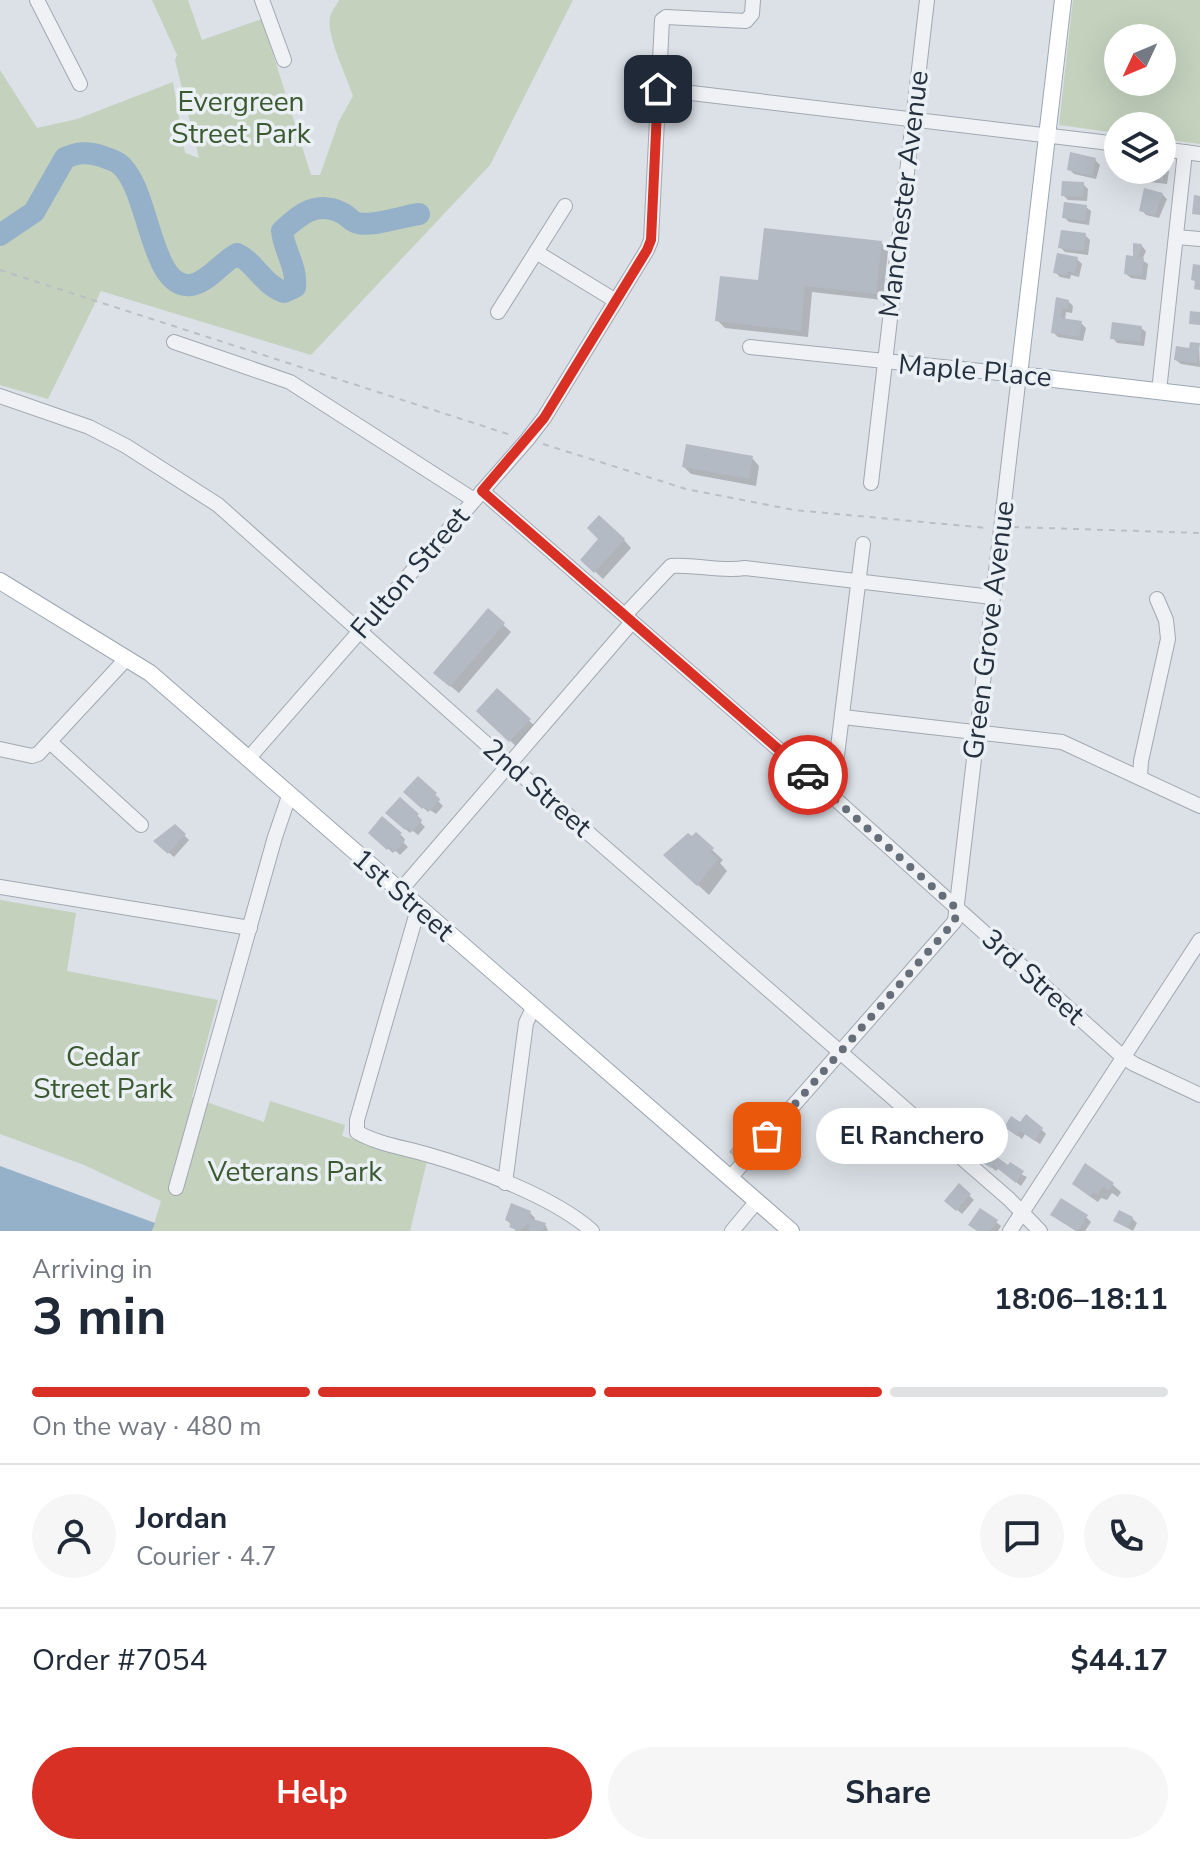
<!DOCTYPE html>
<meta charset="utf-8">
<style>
body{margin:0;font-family:"Nunito Sans",sans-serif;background:#f6f6f7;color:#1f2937;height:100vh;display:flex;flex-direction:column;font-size:30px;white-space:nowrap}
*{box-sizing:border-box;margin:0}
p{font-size:26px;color:#747a83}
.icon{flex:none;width:44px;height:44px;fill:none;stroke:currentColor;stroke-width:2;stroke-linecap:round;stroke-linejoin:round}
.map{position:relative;height:1231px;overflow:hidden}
.panel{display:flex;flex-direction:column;background:#fff;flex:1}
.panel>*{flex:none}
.needle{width:52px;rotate:226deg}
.tools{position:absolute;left:1104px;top:24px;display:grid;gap:16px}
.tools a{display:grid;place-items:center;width:72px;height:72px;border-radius:50%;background:#fff;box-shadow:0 8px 32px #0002;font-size:40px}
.pin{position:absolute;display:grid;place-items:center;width:68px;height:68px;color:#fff;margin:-34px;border-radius:16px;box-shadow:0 4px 12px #0006}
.courier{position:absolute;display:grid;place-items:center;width:80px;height:80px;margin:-40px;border:6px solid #d93025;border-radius:50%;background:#fff;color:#222;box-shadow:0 2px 10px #0007}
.bubble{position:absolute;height:56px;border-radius:28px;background:#fff;box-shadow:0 8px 32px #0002;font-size:26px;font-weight:700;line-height:56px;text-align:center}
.overview em{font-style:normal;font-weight:700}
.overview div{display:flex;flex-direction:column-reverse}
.overview{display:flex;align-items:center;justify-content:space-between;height:136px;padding:0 32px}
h1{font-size:52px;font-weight:700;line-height:60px}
.bar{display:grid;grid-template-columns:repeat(4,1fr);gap:12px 8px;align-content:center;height:96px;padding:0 32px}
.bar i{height:10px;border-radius:6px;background:#e0e1e3}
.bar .on{background:#d93025}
.bar p{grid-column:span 4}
.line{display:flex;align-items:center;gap:20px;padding:0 32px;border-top:2px solid #e0e1e3}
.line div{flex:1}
.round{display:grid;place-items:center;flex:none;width:84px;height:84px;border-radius:42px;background:#f6f6f7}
.button{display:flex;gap:16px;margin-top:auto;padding:16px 32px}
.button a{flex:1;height:92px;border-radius:48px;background:#d93025;color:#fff;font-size:32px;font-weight:700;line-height:92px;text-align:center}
.button a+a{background:#f6f6f7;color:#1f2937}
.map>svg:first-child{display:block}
</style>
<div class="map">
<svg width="1200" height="1231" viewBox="0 0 1200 1231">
<rect width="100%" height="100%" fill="#dce1e7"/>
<!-- green -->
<g fill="#c3d1bd" fill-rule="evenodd">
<path d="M 152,0 L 188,0 L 202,40 L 262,19 L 311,175 L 320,175 L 339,121 L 353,96 C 347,77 326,35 330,17 C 331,12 337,5 339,0 L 573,0 L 490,165 L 311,355 L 101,291 L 48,399 L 0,385 L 0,70 L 37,128 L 77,119 L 173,82 L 185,153 L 199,158 L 175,60 L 177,55 Z"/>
<path d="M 1073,0 L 1200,0 L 1200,144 L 1162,139 L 1162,126 L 1118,126 L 1118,133 L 1059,125 ZM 1118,38 L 1162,38 L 1162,82 L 1118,82 Z"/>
<polygon points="0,900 76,913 67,971 218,1000 192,1097 264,1122 270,1101 345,1125 342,1136 427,1161 410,1231 152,1231 161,1201 84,1165 0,1134"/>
</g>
<!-- water -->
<polygon fill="#95b1c9" points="0,1166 155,1223 152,1231 0,1231"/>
<!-- shadow -->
<g fill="#0003">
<polygon points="1095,160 1100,165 1096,179 1074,174 1069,169"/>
<polygon points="1115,163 1118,163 1118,170 1126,170 1125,175 1113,172"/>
<polygon points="1162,166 1169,171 1167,184 1150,182 1145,177 1146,170 1162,170"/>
<polygon points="1083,184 1088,189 1087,201 1068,200 1063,195"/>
<polygon points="1162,194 1167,199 1159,218 1146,215 1142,210"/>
<polygon points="1086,207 1091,211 1089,225 1069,222 1064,217"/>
<polygon points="1085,235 1090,240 1088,255 1065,252 1060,247"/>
<polygon points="881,243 888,250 883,300 812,292 808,337 725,328 717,320 760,282"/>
<polygon points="1135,245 1142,246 1146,251 1142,260 1148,264 1146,280 1131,278 1126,274 1136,258"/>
<polygon points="1077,259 1082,264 1079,277 1071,275 1070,279 1060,277 1055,272"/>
<polygon points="1058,300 1068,301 1073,306 1072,313 1066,312 1065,320 1081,323 1086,328 1083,341 1058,337 1053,332"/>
<polygon points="1141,328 1146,332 1144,346 1117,343 1113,338"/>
<polygon points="1199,345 1200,367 1181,364 1176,360"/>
<polygon points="752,458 759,466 756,486 691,474 684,467"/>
<polygon points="624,540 631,548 603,579 582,559"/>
<polygon points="488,611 511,632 459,693 443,680"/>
<polygon points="497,691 537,728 518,748 478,711"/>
<polygon points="418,779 440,799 438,801 443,806 436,814 430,810 428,812 406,792"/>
<polygon points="400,799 422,820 420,822 425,827 418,835 412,830 410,833 388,813"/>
<polygon points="383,819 405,839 403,842 408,847 400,855 395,850 393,853 371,833"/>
<polygon points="175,827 189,840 174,857 156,841"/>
<polygon points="696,835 723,860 720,863 727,871 709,895 676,865"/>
<polygon points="1006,1127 1041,1129 1046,1134 1040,1144 1025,1134 1022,1139"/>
<polygon points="745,1136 755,1145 741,1161 732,1152"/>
<polygon points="986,1163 1008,1168 1027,1177 1021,1186 999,1168 996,1171"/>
<polygon points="1086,1166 1113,1185 1121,1192 1118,1197 1112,1193 1107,1200 1101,1198 1098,1202 1082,1191 1074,1184"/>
<polygon points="959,1186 974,1200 962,1214 947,1201"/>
<polygon points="530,1213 535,1218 534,1221 545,1224 548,1231 516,1231 507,1220"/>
<polygon points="1086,1217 1091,1222 1085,1231 1076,1231 1057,1219"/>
<polygon points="1132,1218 1137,1223 1133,1231 1115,1221"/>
<polygon points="996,1222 1001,1226 998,1231 977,1231"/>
</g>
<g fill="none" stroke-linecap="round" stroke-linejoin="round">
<!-- river -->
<path stroke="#95b1c9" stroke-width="22" d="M 0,235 L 34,212 L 65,158 C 78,152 88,152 101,156 C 106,158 114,160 118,163 C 150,185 149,290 191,285 C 207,283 222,262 237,254 C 256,263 261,283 284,292 L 295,287 C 297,266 284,251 282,231 C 300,214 317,200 342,213 C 347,215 352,222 358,223 C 371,227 404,216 419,214"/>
</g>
<!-- building -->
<g fill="#b3bac4">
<polygon points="1070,152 1096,158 1092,176 1067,170"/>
<polygon points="1162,164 1165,165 1163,181 1143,178 1144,170 1162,170"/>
<polygon points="1062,181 1084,182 1083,197 1061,196"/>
<polygon points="1144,188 1163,193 1155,215 1139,211"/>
<polygon points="1194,195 1200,196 1200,215 1192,214"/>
<polygon points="1064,202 1087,205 1085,221 1062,218"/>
<polygon points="764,228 882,241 876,294 805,286 801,331 715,321 720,276 758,280"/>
<polygon points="1061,230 1086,233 1084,251 1058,248"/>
<polygon points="1133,243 1142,244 1138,257 1144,258 1142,276 1124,274 1126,255 1133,256"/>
<polygon points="1057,253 1078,257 1075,273 1067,271 1066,275 1053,273"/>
<polygon points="1193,264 1200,265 1200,290 1194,289 1195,281 1191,280"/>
<polygon points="1056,297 1069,300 1068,309 1062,308 1061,318 1082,321 1079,337 1051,333"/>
<polygon points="1190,311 1200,312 1200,325 1189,324"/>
<polygon points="1112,322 1142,326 1140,342 1110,339"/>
<polygon points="1190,342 1200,343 1197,363 1174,360 1176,346 1189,348"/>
<polygon points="686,444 753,456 749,479 682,467"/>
<polygon points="599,515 625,539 594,573 580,560 598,539 587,528"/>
<polygon points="488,608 505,623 450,687 433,673"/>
<polygon points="497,688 531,719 509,742 476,711"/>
<polygon points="418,776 437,793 435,795 440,800 430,811 424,807 422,809 403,792"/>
<polygon points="400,797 419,814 417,816 422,821 412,832 407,827 405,830 385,813"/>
<polygon points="382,816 402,833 399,836 405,841 395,852 389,847 387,850 368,833"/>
<polygon points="175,824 186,834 168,854 153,841"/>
<polygon points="696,832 714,848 710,852 718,859 697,886 663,855 688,833 692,836"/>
<polygon points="1026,1114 1043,1128 1035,1141 1020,1131 1017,1136 1004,1127 1011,1116 1020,1122"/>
<polygon points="744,1133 752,1139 736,1158 729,1152"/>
<polygon points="990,1152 1008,1165 1010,1162 1024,1171 1016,1183 993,1165 991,1168 983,1163"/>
<polygon points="1085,1163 1114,1183 1109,1191 1103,1187 1098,1195 1093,1192 1090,1196 1072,1184"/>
<polygon points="959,1183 971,1194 956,1211 944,1201"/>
<polygon points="1061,1198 1088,1215 1078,1231 1050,1215"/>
<polygon points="511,1203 531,1211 529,1218 546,1223 542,1231 531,1231 528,1230 530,1226 527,1224 519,1231 509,1227 511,1223 505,1220"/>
<polygon points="980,1208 998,1220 990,1231 977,1231 968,1225"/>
<polygon points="1119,1210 1133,1217 1128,1228 1113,1221"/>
</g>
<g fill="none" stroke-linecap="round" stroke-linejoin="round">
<!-- minor casing -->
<g stroke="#a1a8b1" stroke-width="16">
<g id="minor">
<polyline points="37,0 80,84"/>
<polyline points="262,0 284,60"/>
<polyline points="658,89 1118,144"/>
<polyline points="1162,149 1200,154"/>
<polyline points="1176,237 1200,239"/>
<polyline points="536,252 565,206"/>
<polyline points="498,312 536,252 616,301"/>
<polyline points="174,342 290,382 474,500"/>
<polyline points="1159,391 1185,152"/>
<polyline points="0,396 89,427 126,446 218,505 509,764 1009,1199 1040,1231"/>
<polyline points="871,483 927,0"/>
<polyline points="482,491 832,796 1123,1057 1134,1064 1200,1095"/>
<path d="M 625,615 L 671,566 C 696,564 720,572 745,568 L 992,597"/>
<polyline points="843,717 1062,742 1200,806"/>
<polyline points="50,742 141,825"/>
<polyline points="0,749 32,756 38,754 127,658"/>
<polyline points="248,759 527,440 544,418 647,250 651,240 662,20 666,17 746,21 752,14 753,0"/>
<polyline points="1140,777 1141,761 1168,639 1166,620 1157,599"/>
<polyline points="832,796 863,544"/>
<polyline points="0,887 250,928"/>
<polyline points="399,892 632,622"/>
<path d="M 418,909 L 357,1120 L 357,1132 C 377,1144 406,1148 429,1155 C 478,1169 554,1197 592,1231"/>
<polyline points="730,1178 955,921 1019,375 750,347"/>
<polyline points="505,1183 526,1023 533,1008"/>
<polyline points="176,1188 275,837 289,796"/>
<polyline points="732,1231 757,1201"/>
<polyline points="1010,1231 1200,940"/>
</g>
</g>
<!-- major casing -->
<g stroke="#9ba6b3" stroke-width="18">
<g id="major">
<polyline points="1063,0 1019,375 1200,396"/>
<polyline points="0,581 150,673 791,1231"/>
</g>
</g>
<!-- path -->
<g stroke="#babfc5" stroke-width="2" stroke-dasharray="6 6" stroke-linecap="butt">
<polyline points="0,270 514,436"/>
<polyline points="543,444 686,489 794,510 987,528"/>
<polyline points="1013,527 1200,533"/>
</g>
<!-- minor -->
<use href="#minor" stroke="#eff1f5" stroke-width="14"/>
<!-- major -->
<use href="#major" stroke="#fff" stroke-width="16"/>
</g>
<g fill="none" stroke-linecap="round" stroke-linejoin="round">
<!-- done -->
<polyline stroke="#656e79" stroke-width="8" stroke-dasharray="0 14.4" points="767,1136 955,921 956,908 808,775"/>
<!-- route -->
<polyline stroke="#d93025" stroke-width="10" points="658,89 651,240 647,250 544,418 482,491 808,775"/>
</g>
<g text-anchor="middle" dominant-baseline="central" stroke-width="7" stroke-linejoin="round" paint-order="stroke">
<!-- park labels -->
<g font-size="28" fill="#3c5a32" stroke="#ebf0f5">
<text x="241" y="102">Evergreen<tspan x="241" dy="32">Street Park</tspan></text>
<text x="103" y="1057">Cedar<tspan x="103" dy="32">Street Park</tspan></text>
<text x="295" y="1172">Veterans Park</text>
</g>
<!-- street labels -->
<g font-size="28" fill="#25303e" stroke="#ebf0f5">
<text transform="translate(904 194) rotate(-83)">Manchester Avenue</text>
<text transform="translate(975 371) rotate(5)">Maple Place</text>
<text transform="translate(410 573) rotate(-49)">Fulton Street</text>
<text transform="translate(989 630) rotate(-83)">Green Grove Avenue</text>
<text transform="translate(537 788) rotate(41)">2nd Street</text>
<text transform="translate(403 895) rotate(41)">1st Street</text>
<text transform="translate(1033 977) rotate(42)">3rd Street</text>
</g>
</g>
</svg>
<div class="tools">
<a><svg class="needle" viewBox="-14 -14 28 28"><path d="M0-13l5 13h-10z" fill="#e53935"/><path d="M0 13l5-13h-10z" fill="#747a83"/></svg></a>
<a><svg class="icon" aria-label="layers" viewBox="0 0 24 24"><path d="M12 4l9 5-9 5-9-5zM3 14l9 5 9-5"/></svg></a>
</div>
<div class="pin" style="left:767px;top:1136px;background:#ea580c"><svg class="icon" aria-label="bag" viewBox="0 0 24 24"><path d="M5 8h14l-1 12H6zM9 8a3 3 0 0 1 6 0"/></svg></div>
<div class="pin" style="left:658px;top:89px;background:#1f2937"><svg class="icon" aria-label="home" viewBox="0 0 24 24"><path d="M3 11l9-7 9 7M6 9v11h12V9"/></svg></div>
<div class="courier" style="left:808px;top:775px"><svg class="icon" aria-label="car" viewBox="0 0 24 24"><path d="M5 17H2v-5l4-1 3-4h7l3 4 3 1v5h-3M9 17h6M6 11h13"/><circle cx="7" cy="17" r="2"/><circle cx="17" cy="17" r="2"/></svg></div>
<div class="bubble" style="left:816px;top:1108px;width:192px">El Ranchero</div>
</div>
<section class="panel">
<div class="overview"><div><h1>3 min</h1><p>Arriving in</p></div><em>18:06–18:11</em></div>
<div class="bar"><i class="on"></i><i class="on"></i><i class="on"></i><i></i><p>On the way · 480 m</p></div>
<div class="line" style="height:144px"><a class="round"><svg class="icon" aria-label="person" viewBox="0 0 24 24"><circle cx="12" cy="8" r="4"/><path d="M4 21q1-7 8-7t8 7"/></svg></a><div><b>Jordan</b><p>Courier · 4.7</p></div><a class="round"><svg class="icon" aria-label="chat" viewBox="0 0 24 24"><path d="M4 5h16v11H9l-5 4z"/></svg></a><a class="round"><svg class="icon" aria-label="phone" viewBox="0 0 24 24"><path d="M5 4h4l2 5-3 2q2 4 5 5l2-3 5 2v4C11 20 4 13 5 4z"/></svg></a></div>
<div class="line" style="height:104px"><div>Order #7054</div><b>$44.17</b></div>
<div class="button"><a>Help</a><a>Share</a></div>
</section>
